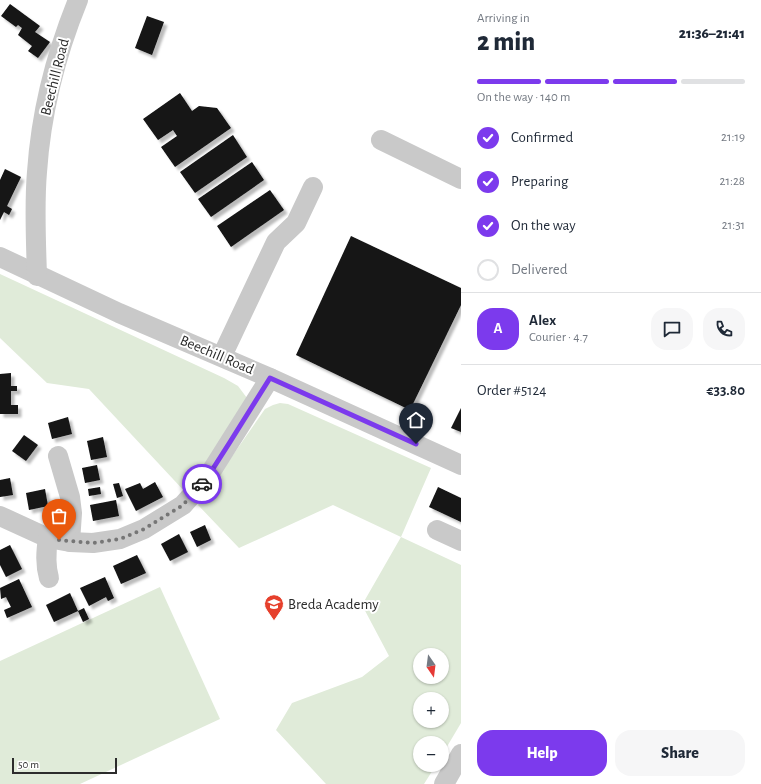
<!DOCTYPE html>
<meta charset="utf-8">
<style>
body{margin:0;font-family:"Alegreya Sans",sans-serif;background:#f6f6f7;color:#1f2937;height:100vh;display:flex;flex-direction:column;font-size:15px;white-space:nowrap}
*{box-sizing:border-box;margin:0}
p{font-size:13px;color:#747a83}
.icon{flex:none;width:22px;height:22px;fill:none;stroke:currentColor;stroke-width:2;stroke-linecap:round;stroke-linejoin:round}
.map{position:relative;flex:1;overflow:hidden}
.details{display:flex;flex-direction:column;background:#fff;width:300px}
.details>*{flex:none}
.needle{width:26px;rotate:166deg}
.tools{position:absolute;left:413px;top:648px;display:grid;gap:8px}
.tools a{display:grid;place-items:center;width:36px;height:36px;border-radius:50%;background:#fff;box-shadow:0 1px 3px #0004;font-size:20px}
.scale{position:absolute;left:12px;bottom:10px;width:105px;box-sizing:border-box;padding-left:4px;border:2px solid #2c2c2c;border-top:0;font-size:11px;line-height:14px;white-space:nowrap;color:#2c2c2c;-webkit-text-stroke:3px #fff;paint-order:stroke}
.pin{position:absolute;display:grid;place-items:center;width:34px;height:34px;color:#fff;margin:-41px -17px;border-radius:50% 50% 50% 0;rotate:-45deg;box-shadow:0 0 4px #0007}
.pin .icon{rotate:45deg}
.courier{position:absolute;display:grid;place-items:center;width:40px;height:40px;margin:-20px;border:3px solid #7c3aed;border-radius:50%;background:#fff;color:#222;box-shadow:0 1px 5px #0007}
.headline em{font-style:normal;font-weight:800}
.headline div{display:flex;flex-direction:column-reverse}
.headline{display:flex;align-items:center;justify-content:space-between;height:68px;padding:0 16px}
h1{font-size:26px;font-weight:800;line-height:30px}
.bar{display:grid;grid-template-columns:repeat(4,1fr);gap:6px 4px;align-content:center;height:48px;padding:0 16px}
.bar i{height:5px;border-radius:3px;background:#e0e1e3}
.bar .current{background:#7c3aed}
.bar p{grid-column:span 4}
.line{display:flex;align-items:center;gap:10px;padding:0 16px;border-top:1px solid #e0e1e3}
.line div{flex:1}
.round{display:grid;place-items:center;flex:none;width:42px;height:42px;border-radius:16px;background:#f6f6f7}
ol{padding:0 16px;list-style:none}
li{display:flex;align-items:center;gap:12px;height:44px}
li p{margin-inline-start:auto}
li .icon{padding:4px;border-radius:50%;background:#7c3aed;color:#fff;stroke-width:4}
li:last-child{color:#747a83}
li i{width:22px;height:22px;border:2px solid #e0e1e3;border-radius:50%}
.button{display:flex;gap:8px;margin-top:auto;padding:8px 16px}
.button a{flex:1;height:46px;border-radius:16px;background:#7c3aed;color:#fff;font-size:16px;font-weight:800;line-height:46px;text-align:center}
.button a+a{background:#f6f6f7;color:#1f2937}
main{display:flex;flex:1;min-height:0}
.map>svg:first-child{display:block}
</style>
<main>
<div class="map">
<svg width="461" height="784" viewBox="0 0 461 784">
<defs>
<filter id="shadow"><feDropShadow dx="3.5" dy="3.5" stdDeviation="1" flood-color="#0004"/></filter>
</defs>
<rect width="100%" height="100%" fill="#fff"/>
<!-- green -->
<g fill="#e0ebd9" fill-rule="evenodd">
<polygon points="0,274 224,378 238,386 247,398 187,494 89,389 47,383 0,338"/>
<path d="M 280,403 L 288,404 L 431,468 L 401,537 L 461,565 L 461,723 L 442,755 L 442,743 L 420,743 L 420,765 L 436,765 L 424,784 L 326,784 L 276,730 L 292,703 L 362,677 L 389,656 L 362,605 L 401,537 L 333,505 L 239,548 L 198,505 L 265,409 L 273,405 ZM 420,655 L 442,655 L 442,677 L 420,677 ZM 420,699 L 442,699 L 442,721 L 420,721 Z"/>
<polygon points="160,587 220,719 80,784 0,784 0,661"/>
</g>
<!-- building -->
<g fill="#131313" filter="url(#shadow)">
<polygon points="10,4 40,26 35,32 50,42 38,58 28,51 32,46 18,35 22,28 18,25 16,27 1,16"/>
<polygon points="147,16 164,22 152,55 135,48"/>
<polygon points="180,93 192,111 199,106 217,108 231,128 175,167 161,147 177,136 173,130 158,140 143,119"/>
<polygon points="233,135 247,157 195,193 180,172"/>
<polygon points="252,162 264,180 211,217 198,199"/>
<polygon points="5,169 21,177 7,206 12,209 9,215 4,212 0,220 0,180"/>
<polygon points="270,190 284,210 231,247 217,226"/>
<polygon points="351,236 461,288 461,305 410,410 296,355"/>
<polygon points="11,373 11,386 17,386 17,391 11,391 11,405 18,405 18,414 0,414 0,374"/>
<polygon points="461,408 461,432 451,428"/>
<polygon points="68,417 72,434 52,439 48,423"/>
<polygon points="24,435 38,445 26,461 12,451"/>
<polygon points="103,437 107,457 91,460 87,441"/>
<polygon points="97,465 100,480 85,483 82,468"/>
<polygon points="10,478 13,495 0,497 0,480"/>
<polygon points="155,482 163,497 136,511 125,489 140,483 143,489"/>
<polygon points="119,483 123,496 117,498 113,484"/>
<polygon points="100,487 101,494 89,496 88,489"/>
<polygon points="438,487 461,498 461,522 429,507"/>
<polygon points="45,489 48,506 29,510 26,493"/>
<polygon points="116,500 119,516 93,521 90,505"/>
<polygon points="205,525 211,540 197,547 190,532"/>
<polygon points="179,534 188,552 170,561 161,544"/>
<polygon points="10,545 22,569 6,577 0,565 0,550"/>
<polygon points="137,555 146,573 121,584 113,566"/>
<polygon points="105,577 114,598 108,601 106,597 89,606 80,588"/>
<polygon points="19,579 32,607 7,618 4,610 11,607 6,597 1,599 0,588"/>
<polygon points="70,593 78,611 54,622 46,605"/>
<polygon points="84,608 89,619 83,622 78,611"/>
</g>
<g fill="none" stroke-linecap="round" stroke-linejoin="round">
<!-- minor -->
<g stroke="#c9c9c9" stroke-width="20">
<polyline points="381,140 461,179"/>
<polyline points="0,257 119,313 270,378 461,465"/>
<path d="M 37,276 C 36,241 34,206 37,172 C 41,113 56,54 78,0"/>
<polyline points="222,356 276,242 296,223 313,187"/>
<polyline points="58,456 70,497 72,513 70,542"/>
<polyline points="0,516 48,538 70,542 93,543 120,539 144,529 183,505 207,478 270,378"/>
<polyline points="437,530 461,541"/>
<path d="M 48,538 C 46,552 45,564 49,578"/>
<polyline points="444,784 461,754"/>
</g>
</g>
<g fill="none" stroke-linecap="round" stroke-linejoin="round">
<!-- done -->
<polyline stroke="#767676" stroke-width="4" stroke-dasharray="0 7.2" points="59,540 93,543 120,539 144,529 183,505 202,484"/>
<!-- route -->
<polyline stroke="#7c3aed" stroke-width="5" points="202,484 207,478 230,442 270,378 416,444"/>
</g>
<!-- icons -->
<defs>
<g id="school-pin" transform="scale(1)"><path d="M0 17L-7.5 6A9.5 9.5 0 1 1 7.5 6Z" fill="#e6402c" stroke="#fff"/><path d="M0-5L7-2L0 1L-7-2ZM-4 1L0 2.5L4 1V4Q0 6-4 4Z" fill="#fff"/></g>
</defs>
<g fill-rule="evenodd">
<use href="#school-pin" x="274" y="604"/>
</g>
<g text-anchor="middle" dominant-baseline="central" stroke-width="4" stroke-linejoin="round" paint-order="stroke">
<!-- street labels -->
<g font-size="15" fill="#2c2c2c" stroke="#fff">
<text transform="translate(55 77) rotate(-76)">Beechill Road</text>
<text transform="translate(217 355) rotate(23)">Beechill Road</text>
</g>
<!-- poi labels -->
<g font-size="15" fill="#2c2c2c" stroke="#fff" text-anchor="start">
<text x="288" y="604">Breda Academy</text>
</g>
</g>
</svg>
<div class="tools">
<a><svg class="needle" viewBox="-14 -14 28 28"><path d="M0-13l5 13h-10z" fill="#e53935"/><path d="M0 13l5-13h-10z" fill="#747a83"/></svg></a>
<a>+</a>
<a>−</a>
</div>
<div class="scale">50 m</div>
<div class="pin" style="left:59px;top:540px;background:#ea580c"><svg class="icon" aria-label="bag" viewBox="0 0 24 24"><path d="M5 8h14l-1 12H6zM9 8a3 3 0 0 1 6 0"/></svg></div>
<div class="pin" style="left:416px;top:444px;background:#1f2937"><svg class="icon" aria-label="home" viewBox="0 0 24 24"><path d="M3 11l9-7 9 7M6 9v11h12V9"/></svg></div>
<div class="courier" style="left:202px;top:484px"><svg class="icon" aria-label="car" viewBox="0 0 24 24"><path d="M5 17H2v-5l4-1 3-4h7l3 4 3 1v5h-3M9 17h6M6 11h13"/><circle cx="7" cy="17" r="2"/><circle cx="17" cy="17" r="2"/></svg></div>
</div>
<section class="details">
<div class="headline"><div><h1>2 min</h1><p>Arriving in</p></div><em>21:36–21:41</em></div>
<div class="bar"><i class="current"></i><i class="current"></i><i class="current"></i><i></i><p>On the way · 140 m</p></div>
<ol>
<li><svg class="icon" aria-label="check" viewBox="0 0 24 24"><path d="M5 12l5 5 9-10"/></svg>Confirmed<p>21:19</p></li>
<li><svg class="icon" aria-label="check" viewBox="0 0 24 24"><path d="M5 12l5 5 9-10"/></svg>Preparing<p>21:28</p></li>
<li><svg class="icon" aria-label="check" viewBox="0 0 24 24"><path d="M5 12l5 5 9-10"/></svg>On the way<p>21:31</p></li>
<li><i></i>Delivered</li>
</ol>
<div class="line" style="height:72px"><b class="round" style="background:#7c3aed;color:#fff">A</b><div><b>Alex</b><p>Courier · 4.7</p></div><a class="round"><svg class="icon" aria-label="chat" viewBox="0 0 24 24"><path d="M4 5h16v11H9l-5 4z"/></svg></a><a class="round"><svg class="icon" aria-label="phone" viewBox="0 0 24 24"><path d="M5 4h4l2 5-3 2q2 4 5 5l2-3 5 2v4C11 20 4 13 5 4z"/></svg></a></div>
<div class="line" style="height:52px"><div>Order #5124</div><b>€33.80</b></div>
<div class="button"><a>Help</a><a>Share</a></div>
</section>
</main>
